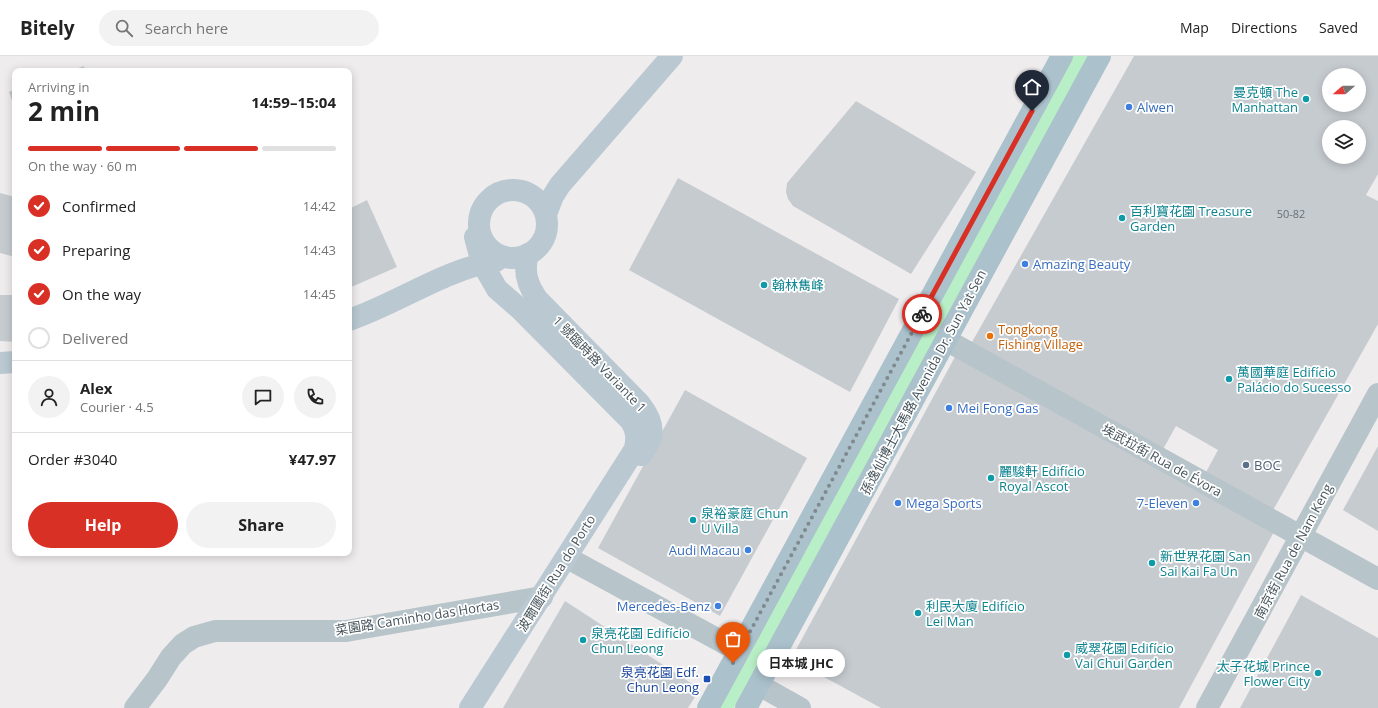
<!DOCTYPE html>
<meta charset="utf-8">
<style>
body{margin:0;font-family:"Open Sans","Noto Sans SC",sans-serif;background:#f2f2f2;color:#222;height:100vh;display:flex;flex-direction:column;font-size:15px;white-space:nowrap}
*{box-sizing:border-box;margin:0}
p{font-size:13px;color:#767676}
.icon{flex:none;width:22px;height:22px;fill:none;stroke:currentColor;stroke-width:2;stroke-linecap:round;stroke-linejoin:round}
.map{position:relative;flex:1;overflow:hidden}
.panel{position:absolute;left:12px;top:12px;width:340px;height:488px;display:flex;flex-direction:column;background:#fff;border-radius:8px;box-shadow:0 2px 10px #0003}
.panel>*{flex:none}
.needle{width:26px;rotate:250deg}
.controls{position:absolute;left:1322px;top:12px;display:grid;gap:8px}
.controls a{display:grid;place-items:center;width:44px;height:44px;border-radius:50%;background:#fff;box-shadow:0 2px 10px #0003;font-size:20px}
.pin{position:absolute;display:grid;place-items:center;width:34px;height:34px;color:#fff;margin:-41px -17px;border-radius:50% 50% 50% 0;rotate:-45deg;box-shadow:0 0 4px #0007}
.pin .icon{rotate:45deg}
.courier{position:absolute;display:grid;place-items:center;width:40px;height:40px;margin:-20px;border:3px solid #d93025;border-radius:50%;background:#fff;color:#222;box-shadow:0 1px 5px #0007}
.bubble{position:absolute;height:28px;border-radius:14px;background:#fff;box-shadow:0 2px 10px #0003;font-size:13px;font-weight:700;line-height:28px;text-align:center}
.headline em{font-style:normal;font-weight:700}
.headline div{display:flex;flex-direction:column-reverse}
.headline{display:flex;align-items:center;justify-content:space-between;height:68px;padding:0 16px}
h1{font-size:26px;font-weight:700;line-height:30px}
.bar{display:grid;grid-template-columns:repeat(4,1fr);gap:6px 4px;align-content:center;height:48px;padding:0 16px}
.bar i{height:5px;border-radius:3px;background:#e0e0e0}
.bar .selected{background:#d93025}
.bar p{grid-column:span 4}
.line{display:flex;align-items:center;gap:10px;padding:0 16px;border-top:1px solid #e0e0e0}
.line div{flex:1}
.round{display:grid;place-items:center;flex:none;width:42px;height:42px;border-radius:21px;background:#f2f2f2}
ol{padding:0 16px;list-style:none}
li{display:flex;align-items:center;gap:12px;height:44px}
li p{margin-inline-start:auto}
li .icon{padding:4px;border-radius:50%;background:#d93025;color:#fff;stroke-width:4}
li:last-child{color:#767676}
li i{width:22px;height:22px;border:2px solid #e0e0e0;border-radius:50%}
.button{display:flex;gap:8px;margin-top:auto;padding:8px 16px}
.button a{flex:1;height:46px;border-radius:24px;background:#d93025;color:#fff;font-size:16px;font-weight:700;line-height:46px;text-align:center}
.button a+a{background:#f2f2f2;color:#222}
header{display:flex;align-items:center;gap:24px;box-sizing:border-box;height:56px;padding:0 20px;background:#fff;border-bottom:1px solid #e0e0e0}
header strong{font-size:19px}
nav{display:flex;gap:22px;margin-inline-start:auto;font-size:14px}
.search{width:280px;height:36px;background:#f2f2f2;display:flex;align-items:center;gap:10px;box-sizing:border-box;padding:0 14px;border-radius:22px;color:#767676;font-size:15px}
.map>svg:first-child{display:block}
</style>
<header>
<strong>Bitely</strong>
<div class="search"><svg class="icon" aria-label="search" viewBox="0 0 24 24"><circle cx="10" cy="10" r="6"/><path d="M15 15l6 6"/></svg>Search here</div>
<nav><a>Map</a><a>Directions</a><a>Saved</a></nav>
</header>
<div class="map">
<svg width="1378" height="652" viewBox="0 0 1378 652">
<rect width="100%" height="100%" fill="#efeced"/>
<!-- green -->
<polygon fill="#b9efc6" points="1072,0 1089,0 734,652 719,652"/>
<!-- building -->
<g fill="#c6cbd0" fill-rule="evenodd">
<path d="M 1134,0 L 1378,0 L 1378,118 L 1366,139 L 1378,145 L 1378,268 L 1272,456 L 1205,418 L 1218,394 L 1176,370 L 1162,395 L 972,286 ZM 1329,19 L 1359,19 L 1359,49 L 1329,49 ZM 1329,71 L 1359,71 L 1359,101 L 1329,101 Z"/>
<polygon points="84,10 85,15 70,15"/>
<polygon points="15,33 15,53 9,36"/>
<polygon points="856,45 976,116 911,218 793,150 788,143 786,136 787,127"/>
<polygon points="678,122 899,243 850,336 629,214"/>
<polygon points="0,137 15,141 15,201 0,197"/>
<polygon points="367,144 397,211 349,232 349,153"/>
<polygon points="0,239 15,239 15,286 0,285"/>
<polygon points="956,299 1275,474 1179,652 881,652 791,603"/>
<polygon points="685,334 807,402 720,560 598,492"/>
<polygon points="1378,390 1378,475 1343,454"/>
<polygon points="1301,539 1378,582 1378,652 1240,652"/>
<polygon points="565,545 700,633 688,652 503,652"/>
</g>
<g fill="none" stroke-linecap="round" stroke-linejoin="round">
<!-- street -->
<g stroke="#b7c4ca" stroke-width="22">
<polyline points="946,284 1378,523"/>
<polyline points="575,506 739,595"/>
<polyline points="759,629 800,652"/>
<polyline points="135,652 157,623 171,601 183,588 194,581 215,575 346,575 542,541"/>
<polyline points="1207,652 1378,338"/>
</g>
<!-- secondary -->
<g stroke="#b9c8d1" stroke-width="22">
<circle cx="513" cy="168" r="34"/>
<polyline points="546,158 553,140 560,129 672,0"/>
<path d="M 528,198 C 523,215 527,229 538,244 L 640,348 C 648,358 654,369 651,382 C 649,387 644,394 641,399"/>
<path d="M 349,264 C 399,247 443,214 496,205"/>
<polyline points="0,307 15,306"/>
<path d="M 470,652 L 635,393 C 637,382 637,375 631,365 L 520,253 L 497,233 L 482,207 L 475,181"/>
</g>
<!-- primary -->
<g stroke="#abc1cc" stroke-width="22">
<polyline points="708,652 1062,0"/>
<polyline points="746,652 1100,0"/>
</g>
</g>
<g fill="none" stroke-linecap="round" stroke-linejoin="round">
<!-- done -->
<polyline stroke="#80898d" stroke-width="4" stroke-dasharray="0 7.2" points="733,607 922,258"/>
<!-- route -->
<polyline stroke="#d93025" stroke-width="5" points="922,258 1032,55"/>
</g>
<!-- markers -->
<g fill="#0f9aa8" stroke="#fff" stroke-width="1.5">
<circle cx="1306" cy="43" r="4"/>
<circle cx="1122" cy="162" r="4"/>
<circle cx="764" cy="229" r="4"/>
<circle cx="1229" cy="323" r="4"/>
<circle cx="991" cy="422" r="4"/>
<circle cx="693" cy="464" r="4"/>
<circle cx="1152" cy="507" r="4"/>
<circle cx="918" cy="557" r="4"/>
<circle cx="583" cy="584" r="4"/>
<circle cx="1067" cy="599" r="4"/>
<circle cx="1318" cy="617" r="4"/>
</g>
<g fill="#3f7fe0" stroke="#fff" stroke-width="1.5">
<circle cx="1129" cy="51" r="4"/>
<circle cx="1025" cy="208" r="4"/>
<circle cx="949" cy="352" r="4"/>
<circle cx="898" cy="447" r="4"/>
<circle cx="1196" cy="447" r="4"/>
<circle cx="748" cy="494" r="4"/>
<circle cx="718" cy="550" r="4"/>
</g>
<circle fill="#e8710a" stroke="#fff" stroke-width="1.5" cx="990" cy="280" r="4"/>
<circle fill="#5c6f8a" stroke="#fff" stroke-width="1.5" cx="1246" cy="409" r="4"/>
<rect fill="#1a4fb4" stroke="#fff" stroke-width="1.5" x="703" y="619" width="8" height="8" rx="2"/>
<g text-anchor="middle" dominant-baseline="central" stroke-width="3.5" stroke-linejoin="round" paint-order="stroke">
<!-- number labels -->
<g font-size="11" fill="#657178">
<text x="1291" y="157">50-82</text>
</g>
<!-- culture labels -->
<g font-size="13" fill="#0d838f" stroke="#fff" text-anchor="start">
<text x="1298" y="36" text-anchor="end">曼克頓 The<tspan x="1298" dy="15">Manhattan</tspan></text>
<text x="1130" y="155">百利寶花園 Treasure<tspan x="1130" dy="15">Garden</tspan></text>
<text x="772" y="229">翰林雋峰</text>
<text x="1237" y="316">萬國華庭 Edifício<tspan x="1237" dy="15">Palácio do Sucesso</tspan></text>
<text x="999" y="415">麗駿軒 Edifício<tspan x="999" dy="15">Royal Ascot</tspan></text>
<text x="701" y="457">泉裕豪庭 Chun<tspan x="701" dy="15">U Villa</tspan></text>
<text x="1160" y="500">新世界花園 San<tspan x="1160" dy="15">Sai Kai Fa Un</tspan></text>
<text x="926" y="550">利民大廈 Edifício<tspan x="926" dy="15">Lei Man</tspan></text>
<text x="591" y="577">泉亮花園 Edifício<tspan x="591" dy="15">Chun Leong</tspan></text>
<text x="1075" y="592">威翠花園 Edifício<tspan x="1075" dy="15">Vai Chui Garden</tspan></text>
<text x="1310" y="610" text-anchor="end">太子花城 Prince<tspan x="1310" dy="15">Flower City</tspan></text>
</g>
<!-- shop labels -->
<g font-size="13" fill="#366cbe" stroke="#fff" text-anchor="start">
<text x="1137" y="51">Alwen</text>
<text x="1033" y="208">Amazing Beauty</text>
<text x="957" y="352">Mei Fong Gas</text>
<text x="906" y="447">Mega Sports</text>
<text x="1188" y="447" text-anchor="end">7-Eleven</text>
<text x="740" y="494" text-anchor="end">Audi Macau</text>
<text x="710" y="550" text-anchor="end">Mercedes-Benz</text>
</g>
<!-- food labels -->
<g font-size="13" fill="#c56008" stroke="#fff" text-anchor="start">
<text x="998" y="273">Tongkong<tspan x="998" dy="15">Fishing Village</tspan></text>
</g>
<!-- street labels -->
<g font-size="13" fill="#45535a" stroke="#fff">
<text transform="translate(600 308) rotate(46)">1 號臨時路 Variante 1</text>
<text transform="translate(923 326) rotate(-62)">孫逸仙博士大馬路 Avenida Dr. Sun Yat Sen</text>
<text transform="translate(1162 404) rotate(29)">埃武拉街 Rua de Évora</text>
<text transform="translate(1293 495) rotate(-62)">南京街 Rua de Nam Keng</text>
<text transform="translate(556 517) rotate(-58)">波爾圖街 Rua do Porto</text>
<text transform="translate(417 561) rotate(-9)">菜園路 Caminho das Hortas</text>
</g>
<!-- service labels -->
<g font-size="13" fill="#4e5e75" stroke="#fff" text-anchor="start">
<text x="1254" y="409">BOC</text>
</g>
<!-- transit labels -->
<g font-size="13" fill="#164399" stroke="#fff" text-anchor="end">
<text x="699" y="616">泉亮花園 Edf.<tspan x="699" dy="15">Chun Leong</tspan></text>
</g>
</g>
</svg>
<div class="controls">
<a><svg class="needle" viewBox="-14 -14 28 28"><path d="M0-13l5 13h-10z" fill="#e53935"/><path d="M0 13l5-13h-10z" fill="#767676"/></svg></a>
<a><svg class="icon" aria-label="layers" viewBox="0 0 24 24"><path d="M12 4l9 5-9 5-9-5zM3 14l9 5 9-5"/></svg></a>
</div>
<div class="pin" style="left:733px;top:607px;background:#ea580c"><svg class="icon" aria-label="bag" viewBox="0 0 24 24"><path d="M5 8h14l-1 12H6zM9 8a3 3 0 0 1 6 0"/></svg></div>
<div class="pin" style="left:1032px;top:55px;background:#1f2937"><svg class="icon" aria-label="home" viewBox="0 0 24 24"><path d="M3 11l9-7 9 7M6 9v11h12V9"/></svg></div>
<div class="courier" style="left:922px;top:258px"><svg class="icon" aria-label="bike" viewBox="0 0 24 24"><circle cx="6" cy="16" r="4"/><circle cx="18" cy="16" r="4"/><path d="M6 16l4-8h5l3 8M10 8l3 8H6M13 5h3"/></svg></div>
<div class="bubble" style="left:757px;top:593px;width:88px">日本城 JHC</div>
<section class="panel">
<div class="headline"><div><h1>2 min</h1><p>Arriving in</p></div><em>14:59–15:04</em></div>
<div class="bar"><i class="selected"></i><i class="selected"></i><i class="selected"></i><i></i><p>On the way · 60 m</p></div>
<ol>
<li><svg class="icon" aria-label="check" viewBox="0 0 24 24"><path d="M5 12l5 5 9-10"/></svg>Confirmed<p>14:42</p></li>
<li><svg class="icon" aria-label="check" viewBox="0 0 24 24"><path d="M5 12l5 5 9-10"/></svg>Preparing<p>14:43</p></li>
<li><svg class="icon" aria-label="check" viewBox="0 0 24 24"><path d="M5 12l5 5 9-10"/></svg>On the way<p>14:45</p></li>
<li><i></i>Delivered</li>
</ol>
<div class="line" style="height:72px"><a class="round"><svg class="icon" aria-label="person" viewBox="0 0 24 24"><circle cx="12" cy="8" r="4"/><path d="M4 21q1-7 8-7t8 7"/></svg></a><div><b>Alex</b><p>Courier · 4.5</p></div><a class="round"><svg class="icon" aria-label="chat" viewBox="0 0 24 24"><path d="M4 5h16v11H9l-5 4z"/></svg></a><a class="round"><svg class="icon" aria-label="phone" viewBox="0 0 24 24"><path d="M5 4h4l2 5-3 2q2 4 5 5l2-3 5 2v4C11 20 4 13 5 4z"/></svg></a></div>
<div class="line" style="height:52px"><div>Order #3040</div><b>¥47.97</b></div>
<div class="button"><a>Help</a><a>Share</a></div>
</section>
</div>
